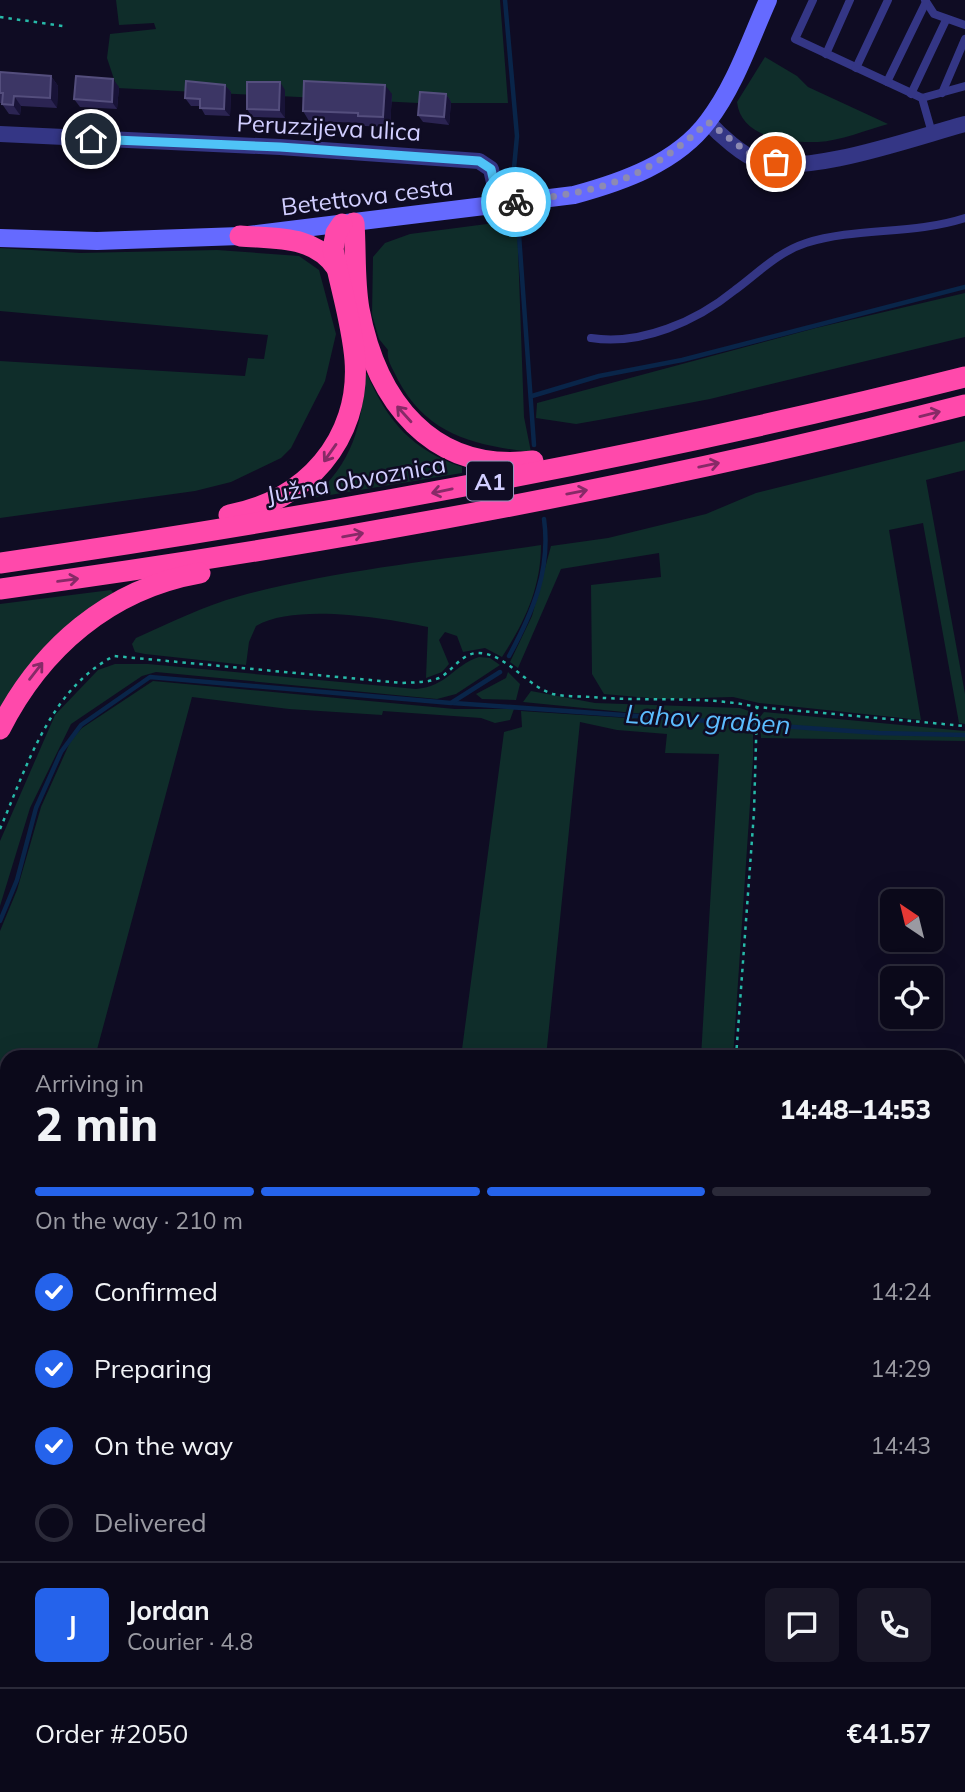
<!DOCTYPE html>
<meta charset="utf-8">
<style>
body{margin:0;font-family:Mulish,sans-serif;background:#191727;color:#f1f3f6;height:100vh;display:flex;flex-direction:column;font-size:26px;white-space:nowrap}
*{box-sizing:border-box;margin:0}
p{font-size:23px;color:#9a9aa2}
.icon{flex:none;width:38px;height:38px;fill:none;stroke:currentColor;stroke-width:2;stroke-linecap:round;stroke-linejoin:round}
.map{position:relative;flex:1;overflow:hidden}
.details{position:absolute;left:0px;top:1050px;width:966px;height:742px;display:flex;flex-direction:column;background:#0b091a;border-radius:21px 21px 0 0;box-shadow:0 7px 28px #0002,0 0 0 2px #2b2a39}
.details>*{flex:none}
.needle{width:46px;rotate:325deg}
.controls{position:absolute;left:880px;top:889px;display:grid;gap:14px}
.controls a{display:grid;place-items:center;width:63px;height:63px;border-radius:10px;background:#0b091a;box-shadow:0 7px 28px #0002,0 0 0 2px #2b2a39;font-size:35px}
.pin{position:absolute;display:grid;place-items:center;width:60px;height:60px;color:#fff;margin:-30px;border:4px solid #fff;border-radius:50%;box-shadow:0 2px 7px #0007}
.courier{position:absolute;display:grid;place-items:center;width:70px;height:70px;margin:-35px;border:5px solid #4fc3f7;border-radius:50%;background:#fff;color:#222;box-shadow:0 2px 9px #0007}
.summary em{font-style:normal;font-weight:800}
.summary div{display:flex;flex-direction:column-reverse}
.summary{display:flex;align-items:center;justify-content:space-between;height:119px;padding:0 35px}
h1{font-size:46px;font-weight:800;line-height:52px}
.bar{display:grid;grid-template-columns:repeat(4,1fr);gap:10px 7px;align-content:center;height:84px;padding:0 35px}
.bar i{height:9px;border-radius:5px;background:#2b2a39}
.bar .current{background:#2563eb}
.bar p{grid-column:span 4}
.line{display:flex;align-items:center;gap:18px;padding:0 35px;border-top:2px solid #2b2a39}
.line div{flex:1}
.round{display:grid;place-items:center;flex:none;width:74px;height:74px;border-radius:10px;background:#191727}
ol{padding:0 35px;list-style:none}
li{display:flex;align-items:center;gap:21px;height:77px}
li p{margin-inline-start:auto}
li .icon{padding:7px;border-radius:50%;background:#2563eb;color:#fff;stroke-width:4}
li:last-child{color:#9a9aa2}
li i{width:38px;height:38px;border:4px solid #2b2a39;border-radius:50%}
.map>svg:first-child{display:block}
</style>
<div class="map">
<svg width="965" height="1792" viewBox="0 0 965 1792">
<rect width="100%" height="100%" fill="#0f0c23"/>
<!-- green -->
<g fill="#0f2d2a">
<polygon points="116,0 500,0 508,103 418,103 117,88 107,58 110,34 156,29 154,23 119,25"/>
<path d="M 765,57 L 797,76 L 808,87 L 888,124 C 866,130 840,141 818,142 C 788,143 741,138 737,102 Z"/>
<path d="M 517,220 L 524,417 L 531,452 C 474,445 427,435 398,380 C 394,370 386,361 388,350 L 379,339 L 372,315 L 373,257 L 385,243 L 410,234 Z"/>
<polygon points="0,248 80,253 217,250 299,256 319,270 336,334 325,381 291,448 281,458 231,482 195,491 0,518 0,361 245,376 248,358 264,359 268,335 0,311"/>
<polygon points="965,293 965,337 710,399 599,420 576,424 536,418 537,403 816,328"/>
<path d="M 364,374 L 367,374 C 388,422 412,450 462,467 L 462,473 L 312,498 C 351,465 364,424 364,374 Z"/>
<polygon points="965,441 965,470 926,480 965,694 965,724 959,723 923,523 889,530 921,720 759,703 733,697 660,699 604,694 592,674 591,585 661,577 659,553 561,569 518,668 510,662 532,616 551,546 608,538 706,514 756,493"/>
<path d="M 541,545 C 541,587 525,622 502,657 L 485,648 L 463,652 L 457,636 L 445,632 L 439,640 L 449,664 L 442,672 L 426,678 L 428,627 C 383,618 296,603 256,626 L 249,642 L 246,665 L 145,654 L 135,652 L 132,644 L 136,638 C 170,623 203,606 240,596 C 335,570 443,560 541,545 Z"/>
<polygon points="111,590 115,595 0,715 0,604"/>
<path d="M 479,657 L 490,658 L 500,665 L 456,694 L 437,699 L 156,672 L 142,676 L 71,724 L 30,808 L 0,906 L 0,841 L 55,715 L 98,670 L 115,664 L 148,664 L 416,689 C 448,686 452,666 479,657 Z"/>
<polygon points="508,672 520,684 516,700 482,699 476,694 506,678"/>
<polygon points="153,681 455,709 514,709 510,720 495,723 481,718 383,711 382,715 289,709 192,697 95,1057 7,1057 7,1234 0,1233 0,931 17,890 41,807 71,740 82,728"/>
<polygon points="531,691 595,703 740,708 749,711 753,716 753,759 733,1057 701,1057 719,754 665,753 667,734 617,730 580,722 546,1057 461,1057 504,732 522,727 521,711 642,719 644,714 523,702"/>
<polygon points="764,712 965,731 965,741 761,738 760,717"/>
<polygon points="7,1384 7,1412 0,1444 0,1408"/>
<polygon points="7,1600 7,1785 61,1785 58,1792 0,1792 0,1602"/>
<polygon points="370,1785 425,1785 431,1792 367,1792"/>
<polygon points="450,1785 764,1785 781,1792 452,1792"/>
<polygon points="853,1785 889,1785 905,1791 908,1785 927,1785 944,1792 871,1792"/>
</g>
<!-- water -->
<g fill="#092549">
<polygon points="7,1565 7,1596 0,1597 0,1568"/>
<polygon points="776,1785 846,1785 864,1792 795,1792"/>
</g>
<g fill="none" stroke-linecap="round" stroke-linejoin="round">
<!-- stream -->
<g stroke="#092549" stroke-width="4.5">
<polyline points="505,0 517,136 514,168 516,198"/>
<polyline points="517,207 534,445"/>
<polyline points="532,396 599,376 682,360 965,287"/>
<path d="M 509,656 C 533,612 551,569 544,519"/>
<polyline points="453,703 879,733 965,735"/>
<polyline points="0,921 17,880 36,808 61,752 81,725 150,677 451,703 500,672"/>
<polyline points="0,1237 7,1241"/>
<polyline points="959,1379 965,1379"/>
</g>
<!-- path -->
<g stroke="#27baa9" stroke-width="2.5" stroke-dasharray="3.5 5" stroke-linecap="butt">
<polyline points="0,17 63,26"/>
<path d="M 0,829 C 27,766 50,689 114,656 L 402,683 C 415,682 427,683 439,678 C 453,671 462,652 479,653 C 507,654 526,686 553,694 C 565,697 579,696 591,697 C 645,702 704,695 757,707 L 965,726"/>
<polyline points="736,1057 754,812 757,708"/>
<polyline points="959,1368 965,1368"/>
<polyline points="0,1450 7,1446"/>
<polyline points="923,1785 938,1792"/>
<polyline points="320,1792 324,1785"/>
</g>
<!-- lane -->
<g stroke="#343685" stroke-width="8">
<polyline points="813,0 795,39 922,98 965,86"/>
<polyline points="925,0 934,14 965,25"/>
<polyline points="826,54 850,0"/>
<polyline points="856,68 888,0"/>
<polyline points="887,82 926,2"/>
<polyline points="942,93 965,39"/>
<polyline points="911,94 946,20"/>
<polyline points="922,98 932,133"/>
<path d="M 591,338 C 641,346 697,321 735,290 C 758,273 778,252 806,243 C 857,227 912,235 965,218"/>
</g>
<!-- street -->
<g stroke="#343685" stroke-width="16">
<path d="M 708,122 C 720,135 742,155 759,161 C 806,177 916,137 965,124"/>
<polyline points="0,134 280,147 479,161 491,169 499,205"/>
</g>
<!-- secondary -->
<path stroke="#656aff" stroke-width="18" d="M 0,238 L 97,241 L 240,236 L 574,195 C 622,182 677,163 708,121 C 735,86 750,40 768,0"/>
<!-- highway -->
<g stroke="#ff49ab" stroke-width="21">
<path d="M 354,223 C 356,251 354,281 359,309 C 376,400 431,474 533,461"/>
<path d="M 240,236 C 275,239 314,235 336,267"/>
<path d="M 229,515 C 305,502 361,439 355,360 C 352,322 340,286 333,249 L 336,233 L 342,224"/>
<path d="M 0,563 C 324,516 647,457 965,377"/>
<path d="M 0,589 C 324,545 648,486 965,405"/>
<path d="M 0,729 C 41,648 109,589 200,573"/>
</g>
</g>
<!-- wall -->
<g fill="#2b2452">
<polygon points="0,72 51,76 58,86 57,108 21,106 20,115 9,114 2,104 3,103 0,103"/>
<polygon points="225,85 231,92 230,116 205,115 200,106 191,106 185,98"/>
<polygon points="119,87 117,109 80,107 74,99"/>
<polygon points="285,90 285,118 252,117 247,109"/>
<polygon points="392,94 390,127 365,126 362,123 309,121 303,111"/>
<polygon points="446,94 451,102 449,125 423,122 418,115"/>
</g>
<!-- shaded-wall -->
<g fill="#181337">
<polygon points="51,76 58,86 57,108 50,98"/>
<polygon points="113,79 119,87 117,109 112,102"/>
<polygon points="280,82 285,90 285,118 279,110"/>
<polygon points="225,85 231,92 230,116 224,109"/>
<polygon points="385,85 392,94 390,127 383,117"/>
<polygon points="446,94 451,102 449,125 444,117"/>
<polygon points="14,96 21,106 20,115 13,105"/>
</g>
<!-- building -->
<g fill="#3c3665" stroke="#544e7d" stroke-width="2">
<polygon points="0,72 51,76 50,98 14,96 13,105 2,104 3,93 0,93"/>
<polygon points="76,76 113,79 112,102 74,99"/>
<polygon points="186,81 225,85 224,109 200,108 200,99 185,98"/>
<polygon points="304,81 385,85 383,117 358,116 358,113 303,111"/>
<polygon points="247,82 280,82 279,110 247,109"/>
<polygon points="420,92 446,94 444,117 418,115"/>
</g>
<!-- one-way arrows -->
<defs><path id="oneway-shaft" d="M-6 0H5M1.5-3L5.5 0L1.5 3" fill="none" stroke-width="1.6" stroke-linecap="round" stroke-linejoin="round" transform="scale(1.75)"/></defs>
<g stroke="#872a67">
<use href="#oneway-shaft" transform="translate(404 414) rotate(-132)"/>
<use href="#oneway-shaft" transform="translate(930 414) rotate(-14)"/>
<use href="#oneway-shaft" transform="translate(330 453) rotate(125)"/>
<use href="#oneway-shaft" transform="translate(709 465) rotate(-12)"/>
<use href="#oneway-shaft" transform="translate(442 491) rotate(168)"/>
<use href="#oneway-shaft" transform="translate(577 492) rotate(-11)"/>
<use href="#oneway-shaft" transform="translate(353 535) rotate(-10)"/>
<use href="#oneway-shaft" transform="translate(68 580) rotate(-8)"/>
<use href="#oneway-shaft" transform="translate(36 671) rotate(-52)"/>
</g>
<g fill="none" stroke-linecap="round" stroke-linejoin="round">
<!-- done -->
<path stroke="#8d8ab2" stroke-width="7" stroke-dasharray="0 12.6" d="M 516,202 C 602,190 642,183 708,122 L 759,161 L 776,162"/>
<!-- route -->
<polyline stroke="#4fc3f7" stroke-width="9" points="91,139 280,147 479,161 491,169 499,205 516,202"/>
</g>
<g text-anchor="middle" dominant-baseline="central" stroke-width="5" stroke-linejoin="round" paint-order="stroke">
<!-- shield labels -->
<rect fill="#0f0c23" stroke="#9794bd" stroke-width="2" x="467" y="461.5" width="46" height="39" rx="5"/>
<g font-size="23" font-weight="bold" fill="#d1ceff">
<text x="490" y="481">A1</text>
</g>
<!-- street labels -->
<g font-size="24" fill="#d1ceff" stroke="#0f0c23">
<text transform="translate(329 127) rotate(3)">Peruzzijeva ulica</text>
<text transform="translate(367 196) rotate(-7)">Betettova cesta</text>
<text transform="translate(356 479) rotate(-10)">Južna obvoznica</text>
</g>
<!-- water labels -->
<g font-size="26" font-style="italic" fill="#5cbdff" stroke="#0f0c23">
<text transform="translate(708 719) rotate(4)">Lahov graben</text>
</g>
</g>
</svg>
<div class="controls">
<a><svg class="needle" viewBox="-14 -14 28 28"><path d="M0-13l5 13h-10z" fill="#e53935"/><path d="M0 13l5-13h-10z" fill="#9a9aa2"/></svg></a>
<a><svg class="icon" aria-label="locate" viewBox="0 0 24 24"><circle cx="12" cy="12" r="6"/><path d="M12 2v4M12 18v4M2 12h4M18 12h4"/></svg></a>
</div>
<div class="pin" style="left:776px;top:162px;background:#ea580c"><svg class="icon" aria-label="bag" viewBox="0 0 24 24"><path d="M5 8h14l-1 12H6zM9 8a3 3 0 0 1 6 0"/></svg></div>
<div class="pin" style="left:91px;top:139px;background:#1f2937"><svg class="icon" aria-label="home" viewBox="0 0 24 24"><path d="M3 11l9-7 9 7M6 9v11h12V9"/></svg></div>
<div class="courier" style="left:516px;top:202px"><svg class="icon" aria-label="bike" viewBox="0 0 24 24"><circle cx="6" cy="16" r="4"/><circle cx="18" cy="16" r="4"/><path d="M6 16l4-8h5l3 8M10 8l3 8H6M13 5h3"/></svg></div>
<section class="details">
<div class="summary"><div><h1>2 min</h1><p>Arriving in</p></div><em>14:48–14:53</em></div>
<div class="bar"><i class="current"></i><i class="current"></i><i class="current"></i><i></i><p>On the way · 210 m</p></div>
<ol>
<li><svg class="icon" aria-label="check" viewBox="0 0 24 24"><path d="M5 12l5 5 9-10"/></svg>Confirmed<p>14:24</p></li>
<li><svg class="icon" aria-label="check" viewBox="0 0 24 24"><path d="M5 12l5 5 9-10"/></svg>Preparing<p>14:29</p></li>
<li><svg class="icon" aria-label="check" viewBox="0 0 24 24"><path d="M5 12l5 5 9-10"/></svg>On the way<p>14:43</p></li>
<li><i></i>Delivered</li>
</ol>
<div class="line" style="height:126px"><b class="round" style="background:#2563eb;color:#fff">J</b><div><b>Jordan</b><p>Courier · 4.8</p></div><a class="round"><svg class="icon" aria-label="chat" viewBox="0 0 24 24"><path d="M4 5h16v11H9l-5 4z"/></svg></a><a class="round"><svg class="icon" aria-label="phone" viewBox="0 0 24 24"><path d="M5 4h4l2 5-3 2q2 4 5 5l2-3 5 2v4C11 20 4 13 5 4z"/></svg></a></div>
<div class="line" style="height:91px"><div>Order #2050</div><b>€41.57</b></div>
</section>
</div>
